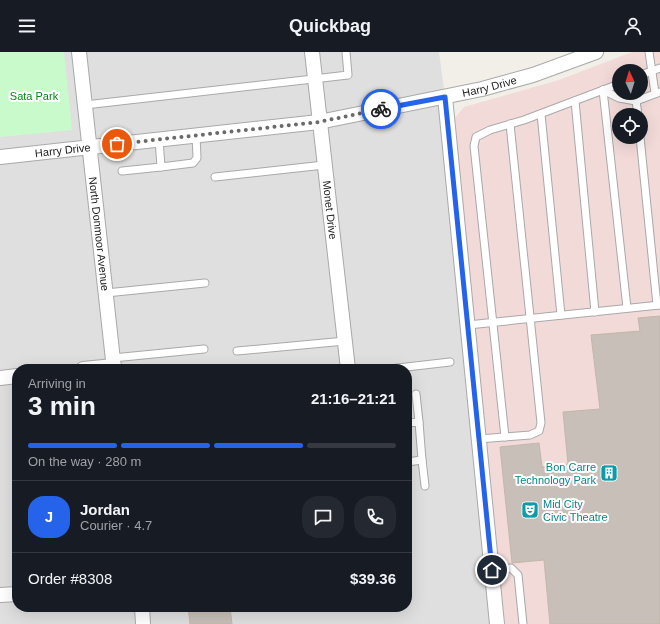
<!DOCTYPE html>
<meta charset="utf-8">
<style>
body{margin:0;font-family:Arial,sans-serif;background:#242831;color:#f1f3f6;height:100vh;display:flex;flex-direction:column;font-size:15px;white-space:nowrap}
*{box-sizing:border-box;margin:0}
p{font-size:13px;color:#9ea1a6}
.icon{flex:none;width:22px;height:22px;fill:none;stroke:currentColor;stroke-width:2;stroke-linecap:round;stroke-linejoin:round}
.map{position:relative;flex:1;overflow:hidden}
.side{position:absolute;left:12px;top:312px;width:400px;height:248px;display:flex;flex-direction:column;background:#171b24;border-radius:16px;box-shadow:0 4px 16px #0002}
.side>*{flex:none}
.needle{width:26px;rotate:356deg}
.fabs{position:absolute;left:612px;top:12px;display:grid;gap:8px}
.fabs a{display:grid;place-items:center;width:36px;height:36px;border-radius:50%;background:#171b24;box-shadow:0 4px 16px #0002;font-size:20px}
.pin{position:absolute;display:grid;place-items:center;width:34px;height:34px;color:#fff;margin:-17px;border:2px solid #fff;border-radius:50%;box-shadow:0 1px 4px #0007}
.courier{position:absolute;display:grid;place-items:center;width:40px;height:40px;margin:-20px;border:3px solid #2563eb;border-radius:50%;background:#fff;color:#222;box-shadow:0 1px 5px #0007}
.head em{font-style:normal;font-weight:700}
.head div{display:flex;flex-direction:column-reverse}
.head{display:flex;align-items:center;justify-content:space-between;height:68px;padding:0 16px}
h1{font-size:26px;font-weight:700;line-height:30px}
.bar{display:grid;grid-template-columns:repeat(4,1fr);gap:6px 4px;align-content:center;height:48px;padding:0 16px}
.bar i{height:5px;border-radius:3px;background:#363941}
.bar .active{background:#2563eb}
.bar p{grid-column:span 4}
.line{display:flex;align-items:center;gap:10px;padding:0 16px;border-top:1px solid #363941}
.line div{flex:1}
.round{display:grid;place-items:center;flex:none;width:42px;height:42px;border-radius:16px;background:#242831}
header{display:flex;justify-content:space-between;align-items:center;height:52px;padding:0 16px;background:#171b24;font-size:18px;font-weight:700}
.map>svg:first-child{display:block}
</style>
<header><svg class="icon" aria-label="menu" viewBox="0 0 24 24"><path d="M4 6h16M4 12h16M4 18h16"/></svg>Quickbag<svg class="icon" aria-label="person" viewBox="0 0 24 24"><circle cx="12" cy="8" r="4"/><path d="M4 21q1-7 8-7t8 7"/></svg></header>
<div class="map">
<svg width="660" height="572" viewBox="0 0 660 572">
<rect width="100%" height="100%" fill="#f2efe9"/>
<!-- residential -->
<path fill="#e0dfdf" fill-rule="evenodd" d="M 0,0 L 439,0 L 445,45 L 497,572 L 0,572 ZM 17,317 L 407,317 L 407,555 L 17,555 Z"/>
<!-- commercial -->
<path fill="#f2dad9" fill-rule="evenodd" d="M 632,0 L 660,0 L 660,572 L 497,572 L 468,273 L 455,66 L 464,55 L 559,28 ZM 619,19 L 641,19 L 641,41 L 619,41 ZM 619,63 L 641,63 L 641,85 L 619,85 Z"/>
<!-- park -->
<polygon fill="#c8facc" points="0,0 64,0 72,78 0,85"/>
<!-- building -->
<g fill="#c7bfb8" stroke="#c4b6ab">
<polygon points="660,264 660,572 550,572 544,508 512,511 500,395 539,391 542,415 568,412 563,360 600,357 591,283 640,279 638,266"/>
<polygon points="188,555 230,555 232,572 190,572"/>
</g>
<g fill="none" stroke-linecap="round" stroke-linejoin="round">
<!-- service casing -->
<g stroke="#a9a9a9" stroke-width="9">
<g id="service">
<polyline points="649,0 655,41"/>
<polyline points="641,23 660,16"/>
<polyline points="603,38 627,256"/>
<polyline points="603,38 619,46 636,49 660,40"/>
<polyline points="575,49 595,260"/>
<polyline points="636,49 638,63"/>
<polyline points="85,53 348,23 346,0"/>
<polyline points="541,62 561,263"/>
<polyline points="640,85 657,253"/>
<polyline points="159,87 161,115 193,111 197,106 196,83"/>
<polyline points="122,119 161,115"/>
<polyline points="215,125 324,113"/>
<polyline points="106,241 205,231"/>
<polyline points="468,273 660,253"/>
<polyline points="237,299 345,289"/>
<polyline points="113,306 204,297"/>
<polyline points="389,317 450,310"/>
<polyline points="416,342 419,370"/>
<polyline points="407,371 419,370 422,408 407,410"/>
<polyline points="505,385 474,94 476,85 490,78 524,68 619,32"/>
<polyline points="479,387 530,383 539,379 541,371 510,72"/>
<polyline points="422,408 425,434"/>
<polyline points="492,518 511,516 518,523 523,572"/>
</g>
</g>
<!-- minor casing -->
<g stroke="#a9a9a9" stroke-width="16">
<g id="minor">
<path id="s1" d="M 79,0 L 114,317"/>
<path id="s2" d="M 312,0 L 348,317"/>
<polyline points="445,45 497,572"/>
<path id="s3" d="M 0,105 L 319,70 L 482,37 L 533,23 L 596,0"/>
<polyline points="83,317 114,314"/>
<polyline points="0,326 17,324"/>
<polyline points="0,543 17,542"/>
<polyline points="142,555 143,572"/>
</g>
</g>
<!-- service -->
<use href="#service" stroke="#fff" stroke-width="7"/>
<!-- minor -->
<use href="#minor" stroke="#fff" stroke-width="14"/>
</g>
<g fill="none" stroke-linecap="round" stroke-linejoin="round">
<!-- done -->
<polyline stroke="#6b6a68" stroke-width="4" stroke-dasharray="0 7.2" points="117,92 319,70 381,57"/>
<!-- route -->
<polyline stroke="#2563eb" stroke-width="5" points="381,57 445,45 492,518"/>
</g>
<!-- icons -->
<defs>
<g id="building-square" transform="scale(0.9)"><rect x="-9" y="-9" width="18" height="18" rx="4" fill="#0f9aa8" stroke="#fff"/><path d="M-4-6H4V6H1V3H-1V6H-4ZM-2.5-4.3h1.7v1.8h-1.7ZM.8-4.3h1.7v1.8H.8ZM-2.5-1h1.7V.8h-1.7ZM.8-1h1.7V.8H.8Z" fill="#fff"/></g>
<g id="theatre-square" transform="scale(0.9)"><rect x="-9" y="-9" width="18" height="18" rx="4" fill="#0f9aa8" stroke="#fff"/><path d="M-5-5.5Q0-4 5-5.5V0Q5 5 0 6Q-5 5-5 0ZM-3.3-2.5H-1v1.5H-3.3ZM1-2.5H3.3v1.5H1ZM-2.8 1Q0 5.5 2.8 1Z" fill="#fff"/></g>
</defs>
<g fill-rule="evenodd">
<use href="#building-square" x="609" y="421"/>
<use href="#theatre-square" x="530" y="458"/>
</g>
<g text-anchor="middle" dominant-baseline="central" stroke-width="4" stroke-linejoin="round" paint-order="stroke">
<!-- street labels -->
<g font-size="11" fill="#222" stroke="#fff">
<text stroke="none"><textPath href="#s3" startOffset="495">Harry Drive</textPath></text>
<text stroke="none"><textPath href="#s3" startOffset="63">Harry Drive</textPath></text>
<text stroke="none"><textPath href="#s2" startOffset="159">Monet Drive</textPath></text>
<text stroke="none"><textPath href="#s1" startOffset="183">North Donmoor Avenue</textPath></text>
</g>
<!-- park labels -->
<g font-size="11" fill="#0c8416" stroke="#fff">
<text x="34" y="44">Sata Park</text>
</g>
<!-- culture labels -->
<g font-size="11" fill="#0d838f" stroke="#fff" text-anchor="end">
<text x="596" y="415">Bon Carre<tspan x="596" dy="13">Technology Park</tspan></text>
<text x="543" y="452" text-anchor="start">Mid City<tspan x="543" dy="13">Civic Theatre</tspan></text>
</g>
</g>
</svg>
<div class="fabs">
<a><svg class="needle" viewBox="-14 -14 28 28"><path d="M0-13l5 13h-10z" fill="#e53935"/><path d="M0 13l5-13h-10z" fill="#9ea1a6"/></svg></a>
<a><svg class="icon" aria-label="locate" viewBox="0 0 24 24"><circle cx="12" cy="12" r="6"/><path d="M12 2v4M12 18v4M2 12h4M18 12h4"/></svg></a>
</div>
<div class="pin" style="left:117px;top:92px;background:#ea580c"><svg class="icon" aria-label="bag" viewBox="0 0 24 24"><path d="M5 8h14l-1 12H6zM9 8a3 3 0 0 1 6 0"/></svg></div>
<div class="pin" style="left:492px;top:518px;background:#1f2937"><svg class="icon" aria-label="home" viewBox="0 0 24 24"><path d="M3 11l9-7 9 7M6 9v11h12V9"/></svg></div>
<div class="courier" style="left:381px;top:57px"><svg class="icon" aria-label="bike" viewBox="0 0 24 24"><circle cx="6" cy="16" r="4"/><circle cx="18" cy="16" r="4"/><path d="M6 16l4-8h5l3 8M10 8l3 8H6M13 5h3"/></svg></div>
<section class="side">
<div class="head"><div><h1>3 min</h1><p>Arriving in</p></div><em>21:16–21:21</em></div>
<div class="bar"><i class="active"></i><i class="active"></i><i class="active"></i><i></i><p>On the way · 280 m</p></div>
<div class="line" style="height:72px"><b class="round" style="background:#2563eb;color:#fff">J</b><div><b>Jordan</b><p>Courier · 4.7</p></div><a class="round"><svg class="icon" aria-label="chat" viewBox="0 0 24 24"><path d="M4 5h16v11H9l-5 4z"/></svg></a><a class="round"><svg class="icon" aria-label="phone" viewBox="0 0 24 24"><path d="M5 4h4l2 5-3 2q2 4 5 5l2-3 5 2v4C11 20 4 13 5 4z"/></svg></a></div>
<div class="line" style="height:52px"><div>Order #8308</div><b>$39.36</b></div>
</section>
</div>
